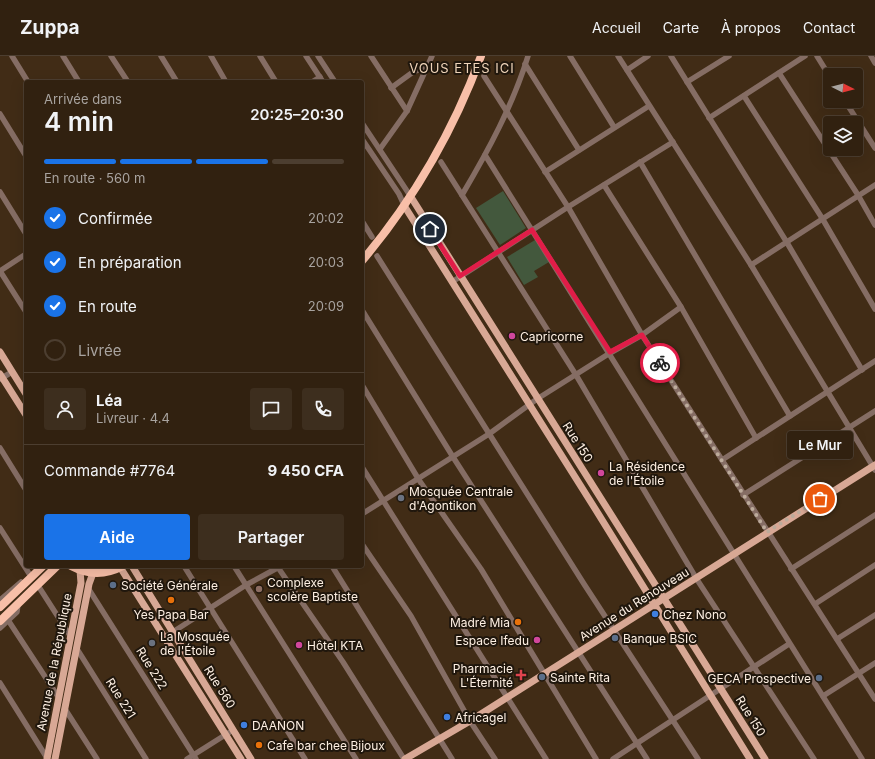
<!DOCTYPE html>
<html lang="fr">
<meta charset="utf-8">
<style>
body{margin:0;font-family:Inter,sans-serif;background:#3d2e1e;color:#f1f3f6;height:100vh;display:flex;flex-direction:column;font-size:15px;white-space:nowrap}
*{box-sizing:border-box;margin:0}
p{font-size:13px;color:#a8a39f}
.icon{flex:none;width:22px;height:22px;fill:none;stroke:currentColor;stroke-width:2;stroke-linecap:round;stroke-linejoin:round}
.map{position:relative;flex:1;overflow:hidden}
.sheet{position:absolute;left:24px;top:24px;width:340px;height:488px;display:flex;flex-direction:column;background:#312110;border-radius:4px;box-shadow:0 4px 16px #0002,0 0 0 1px #4c3e30}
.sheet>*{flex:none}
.needle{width:26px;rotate:96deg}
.fabs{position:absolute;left:823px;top:12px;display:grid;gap:8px}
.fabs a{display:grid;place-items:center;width:40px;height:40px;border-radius:4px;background:#312110;box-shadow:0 4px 16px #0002,0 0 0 1px #4c3e30;font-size:20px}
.pin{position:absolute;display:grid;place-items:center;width:34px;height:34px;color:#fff;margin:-17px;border:2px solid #fff;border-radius:50%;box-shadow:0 1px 4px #0007}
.courier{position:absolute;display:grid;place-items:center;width:40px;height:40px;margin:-20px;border:3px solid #e11d48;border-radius:50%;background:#fff;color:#222;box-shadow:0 1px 5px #0007}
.bubble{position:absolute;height:28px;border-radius:4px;background:#312110;box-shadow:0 4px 16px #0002,0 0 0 1px #4c3e30;font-size:13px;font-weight:600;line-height:28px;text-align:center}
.summary em{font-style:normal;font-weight:600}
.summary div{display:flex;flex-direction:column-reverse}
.summary{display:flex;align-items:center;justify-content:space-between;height:68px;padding:0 20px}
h1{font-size:26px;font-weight:600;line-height:30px}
.bar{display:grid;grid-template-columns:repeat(4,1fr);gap:6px 4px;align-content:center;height:48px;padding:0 20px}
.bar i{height:5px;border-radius:3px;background:#4c3e30}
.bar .current{background:#1a73e8}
.bar p{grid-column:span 4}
.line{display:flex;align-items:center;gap:10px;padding:0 20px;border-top:1px solid #4c3e30}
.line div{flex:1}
.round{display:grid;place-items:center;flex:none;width:42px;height:42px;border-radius:4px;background:#3d2e1e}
ol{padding:0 20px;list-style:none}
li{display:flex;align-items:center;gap:12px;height:44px}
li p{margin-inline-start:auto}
li .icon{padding:4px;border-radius:50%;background:#1a73e8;color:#fff;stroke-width:4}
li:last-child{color:#a8a39f}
li i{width:22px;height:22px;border:2px solid #4c3e30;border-radius:50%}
.button{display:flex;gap:8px;margin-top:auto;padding:8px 20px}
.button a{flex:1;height:46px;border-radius:4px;background:#1a73e8;color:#fff;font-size:16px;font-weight:600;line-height:46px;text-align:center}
.button a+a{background:#3d2e1e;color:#f1f3f6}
header{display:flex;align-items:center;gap:24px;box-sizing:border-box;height:56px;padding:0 20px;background:#312110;border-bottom:1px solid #4c3e30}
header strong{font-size:19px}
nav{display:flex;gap:22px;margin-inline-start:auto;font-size:14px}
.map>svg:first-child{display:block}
</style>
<header>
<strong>Zuppa</strong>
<nav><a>Accueil</a><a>Carte</a><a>À propos</a><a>Contact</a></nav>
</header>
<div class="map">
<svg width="875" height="703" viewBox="0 0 875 703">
<rect width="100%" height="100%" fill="#412c16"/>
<!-- green -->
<g fill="#43583d">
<polygon points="503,135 526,172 500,189 476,152"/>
<polygon points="535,184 549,206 534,215 538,221 524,229 507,201"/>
</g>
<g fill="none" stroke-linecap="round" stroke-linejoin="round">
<!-- minor -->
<g stroke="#856d64" stroke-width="5.5">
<polyline points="12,0 28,26"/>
<polyline points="63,0 79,26"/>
<polyline points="111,0 128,26"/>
<polyline points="161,0 177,26"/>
<polyline points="211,0 226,26"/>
<polyline points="260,0 276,26"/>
<polyline points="306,0 323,26"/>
<polyline points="318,0 335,26"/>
<polyline points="371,0 407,55"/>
<polyline points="570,0 614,71"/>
<polyline points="618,0 751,209 875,414"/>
<polyline points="671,0 786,185 862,314"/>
<polyline points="817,0 830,21"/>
<polyline points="871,0 875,7"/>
<polyline points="525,8 579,94"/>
<polyline points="627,14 648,0"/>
<polyline points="779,17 858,139 875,169"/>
<polyline points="484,20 568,151 642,279 875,643"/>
<polyline points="312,26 320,21"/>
<polyline points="687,26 729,0"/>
<polyline points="391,32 413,16 427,11"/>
<polyline points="744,40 822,162 875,253"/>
<polyline points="845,45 875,92"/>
<polyline points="0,58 26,100"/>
<polyline points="709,62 805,0"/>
<polyline points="362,67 411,141"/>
<polyline points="362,83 399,138 405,151"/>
<polyline points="380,93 407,55 432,0"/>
<polyline points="485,99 862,703"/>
<polyline points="441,106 576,319 696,522 814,703"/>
<polyline points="640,106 790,360"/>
<polyline points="545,116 649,50"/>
<polyline points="604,129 681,251 756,382"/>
<polyline points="0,136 26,178"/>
<path d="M 462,139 C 488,95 513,49 528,0"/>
<polyline points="362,165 372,181"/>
<polyline points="377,200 584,528 698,703"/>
<polyline points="751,209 875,129"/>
<polyline points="0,215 26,256"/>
<polyline points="0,215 26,198"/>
<polyline points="452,226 568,151 673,86"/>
<polyline points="362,254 453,401 647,703"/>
<polyline points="0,323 12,316"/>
<polyline points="362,329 419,424 481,513 596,703"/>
<polyline points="0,392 26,434"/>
<polyline points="722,404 875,305"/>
<polyline points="362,411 546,703"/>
<polyline points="743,439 875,355"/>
<polyline points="362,458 489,378 537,343 610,297 642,279 681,251"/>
<polyline points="0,472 30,519"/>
<polyline points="362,488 411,560 470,665 495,703"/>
<polyline points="184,510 305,703"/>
<polyline points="234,510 356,703"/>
<polyline points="277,510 343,606 404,703"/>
<polyline points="332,510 452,703"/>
<polyline points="791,513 875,459"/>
<polyline points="37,528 71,581"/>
<polyline points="88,532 196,703"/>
<polyline points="0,544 21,526"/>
<polyline points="815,548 875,509"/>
<polyline points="8,564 59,642"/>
<polyline points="0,572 17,556 18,548"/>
<polyline points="165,581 246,529 281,510"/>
<polyline points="837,583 875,559"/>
<polyline points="77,593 146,703"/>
<polyline points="0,627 47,702"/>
<polyline points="823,640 875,607"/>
<polyline points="65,653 97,703"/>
<polyline points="187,703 233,674"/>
<polyline points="613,703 789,588"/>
</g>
<!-- major -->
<g stroke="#d8a895" stroke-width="7">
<polyline points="411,141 765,703"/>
<polyline points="405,151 594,451 750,703"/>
<polyline points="0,296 26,338"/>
<polyline points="0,318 26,359"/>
<polyline points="132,510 251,703"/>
<polyline points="120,511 241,703"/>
<polyline points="47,703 81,527 80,514"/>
<polyline points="55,703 89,528 93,517"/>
<polyline points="405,703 470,665 875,409"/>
</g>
<!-- highway -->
<g stroke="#f8bfa8" stroke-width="8">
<path d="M 362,205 C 414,143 453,76 481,0"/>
<path d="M 71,510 C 88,519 106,519 123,510"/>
<polyline points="0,551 43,510"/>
<polyline points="0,565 57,510"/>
</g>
</g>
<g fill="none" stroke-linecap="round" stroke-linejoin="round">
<!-- done -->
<polyline stroke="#bcab9b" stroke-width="4" stroke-dasharray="0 7.2" points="660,307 767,476 820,443"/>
<!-- route -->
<polyline stroke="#e11d48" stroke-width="5" points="430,173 460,220 532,174 610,296 642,279 660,307"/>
</g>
<!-- markers -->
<g fill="#d1479c" stroke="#20170d" stroke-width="1.5">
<circle cx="512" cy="280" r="4"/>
<circle cx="601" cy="417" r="4"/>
<circle cx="537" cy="584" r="4"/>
<circle cx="299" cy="589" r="4"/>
</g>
<g fill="#6b7280" stroke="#20170d" stroke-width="1.5">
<circle cx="401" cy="442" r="4"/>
<circle cx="152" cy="587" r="4"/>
</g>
<g fill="#5c6f8a" stroke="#20170d" stroke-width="1.5">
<circle cx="113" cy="529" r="4"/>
<circle cx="615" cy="582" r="4"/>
<circle cx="542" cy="621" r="4"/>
<circle cx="819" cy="622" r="4"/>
</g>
<circle fill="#8d6e63" stroke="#20170d" stroke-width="1.5" cx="259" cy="533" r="4"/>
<g fill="#e8710a" stroke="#20170d" stroke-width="1.5">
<circle cx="171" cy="544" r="4"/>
<circle cx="518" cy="566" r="4"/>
<circle cx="259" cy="689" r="4"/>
</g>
<g fill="#3f7fe0" stroke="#20170d" stroke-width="1.5">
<circle cx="655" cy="558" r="4"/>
<circle cx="447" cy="661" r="4"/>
<circle cx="244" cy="669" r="4"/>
</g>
<path fill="#e0444e" stroke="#20170d" stroke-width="1.5" d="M519 613h4v4h4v4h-4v4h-4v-4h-4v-4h4z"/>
<g text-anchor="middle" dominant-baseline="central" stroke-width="4" stroke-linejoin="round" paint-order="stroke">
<!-- poi labels -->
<g font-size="12" fill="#fef0e3" stroke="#20170d" text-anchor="start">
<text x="520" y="280">Capricorne</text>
<text x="609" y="410">La Résidence<tspan x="609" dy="14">de l'Étoile</tspan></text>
<text x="409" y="435">Mosquée Centrale<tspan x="409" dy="14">d'Agontikon</tspan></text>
<text x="267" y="526">Complexe<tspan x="267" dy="14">scolère Baptiste</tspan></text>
<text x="121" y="529">Société Générale</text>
<text x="171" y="558" text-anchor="middle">Yes Papa Bar</text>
<text x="663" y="558">Chez Nono</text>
<text x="510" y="566" text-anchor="end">Madré Mia</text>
<text x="160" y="580">La Mosquée<tspan x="160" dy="14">de l'Étoile</tspan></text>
<text x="623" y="582">Banque BSIC</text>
<text x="529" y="584" text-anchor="end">Espace Ifedu</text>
<text x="307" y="589">Hôtel KTA</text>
<text x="513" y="612" text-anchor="end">Pharmacie<tspan x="513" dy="14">L'Éternité</tspan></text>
<text x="550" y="621">Sainte Rita</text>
<text x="811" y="622" text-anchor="end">GECA Prospective</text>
<text x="455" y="661">Africagel</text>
<text x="252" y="669">DAANON</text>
<text x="267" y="689">Cafe bar chee Bijoux</text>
</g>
<!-- street labels -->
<g font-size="12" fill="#fef0e3" stroke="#20170d">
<text transform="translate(578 386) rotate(57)">Rue 150</text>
<text transform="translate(634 548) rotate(-32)">Avenue du Renouveau</text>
<text transform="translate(54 606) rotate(-79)">Avenue de la République</text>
<text transform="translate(152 612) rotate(58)">Rue 222</text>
<text transform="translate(220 631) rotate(58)">Rue 560</text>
<text transform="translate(121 642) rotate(58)">Rue 221</text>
<text transform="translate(751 660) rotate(58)">Rue 150</text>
</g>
<!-- neighbourhood labels -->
<g font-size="13" letter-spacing="1" fill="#efd4b9" stroke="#20170d">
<text x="462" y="12">VOUS ETES ICI</text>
</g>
</g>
</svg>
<div class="fabs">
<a><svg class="needle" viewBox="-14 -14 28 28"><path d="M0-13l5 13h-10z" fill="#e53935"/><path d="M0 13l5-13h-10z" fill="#a8a39f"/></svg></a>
<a><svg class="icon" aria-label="layers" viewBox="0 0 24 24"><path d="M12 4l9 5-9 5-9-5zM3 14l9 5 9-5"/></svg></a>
</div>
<div class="pin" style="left:820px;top:443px;background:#ea580c"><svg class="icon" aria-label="bag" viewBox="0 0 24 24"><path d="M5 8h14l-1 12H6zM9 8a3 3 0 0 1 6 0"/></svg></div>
<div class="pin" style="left:430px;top:173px;background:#1f2937"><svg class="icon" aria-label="home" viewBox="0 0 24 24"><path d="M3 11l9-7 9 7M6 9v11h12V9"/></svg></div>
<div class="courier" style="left:660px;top:307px"><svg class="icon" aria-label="bike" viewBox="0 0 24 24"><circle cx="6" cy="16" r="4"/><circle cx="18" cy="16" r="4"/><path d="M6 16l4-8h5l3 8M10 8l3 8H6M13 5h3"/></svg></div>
<div class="bubble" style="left:787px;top:375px;width:66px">Le Mur</div>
<section class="sheet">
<div class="summary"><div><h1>4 min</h1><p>Arrivée dans</p></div><em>20:25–20:30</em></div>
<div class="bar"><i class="current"></i><i class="current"></i><i class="current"></i><i></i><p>En route · 560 m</p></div>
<ol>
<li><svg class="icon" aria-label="check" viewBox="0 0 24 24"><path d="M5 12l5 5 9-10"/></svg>Confirmée<p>20:02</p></li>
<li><svg class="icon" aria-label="check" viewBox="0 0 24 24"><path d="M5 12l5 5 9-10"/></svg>En préparation<p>20:03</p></li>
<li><svg class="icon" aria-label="check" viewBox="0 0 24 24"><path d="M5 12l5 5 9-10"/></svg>En route<p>20:09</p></li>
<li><i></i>Livrée</li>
</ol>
<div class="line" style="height:72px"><a class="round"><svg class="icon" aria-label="person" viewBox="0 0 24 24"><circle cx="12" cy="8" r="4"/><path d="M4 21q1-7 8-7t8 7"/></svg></a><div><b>Léa</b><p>Livreur · 4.4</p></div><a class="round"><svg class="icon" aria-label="chat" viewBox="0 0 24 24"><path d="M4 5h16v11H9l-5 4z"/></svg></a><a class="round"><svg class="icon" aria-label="phone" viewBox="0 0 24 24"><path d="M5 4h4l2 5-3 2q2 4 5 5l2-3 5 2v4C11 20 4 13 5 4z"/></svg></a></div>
<div class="line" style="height:52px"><div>Commande #7764</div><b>9 450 CFA</b></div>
<div class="button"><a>Aide</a><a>Partager</a></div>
</section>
</div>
